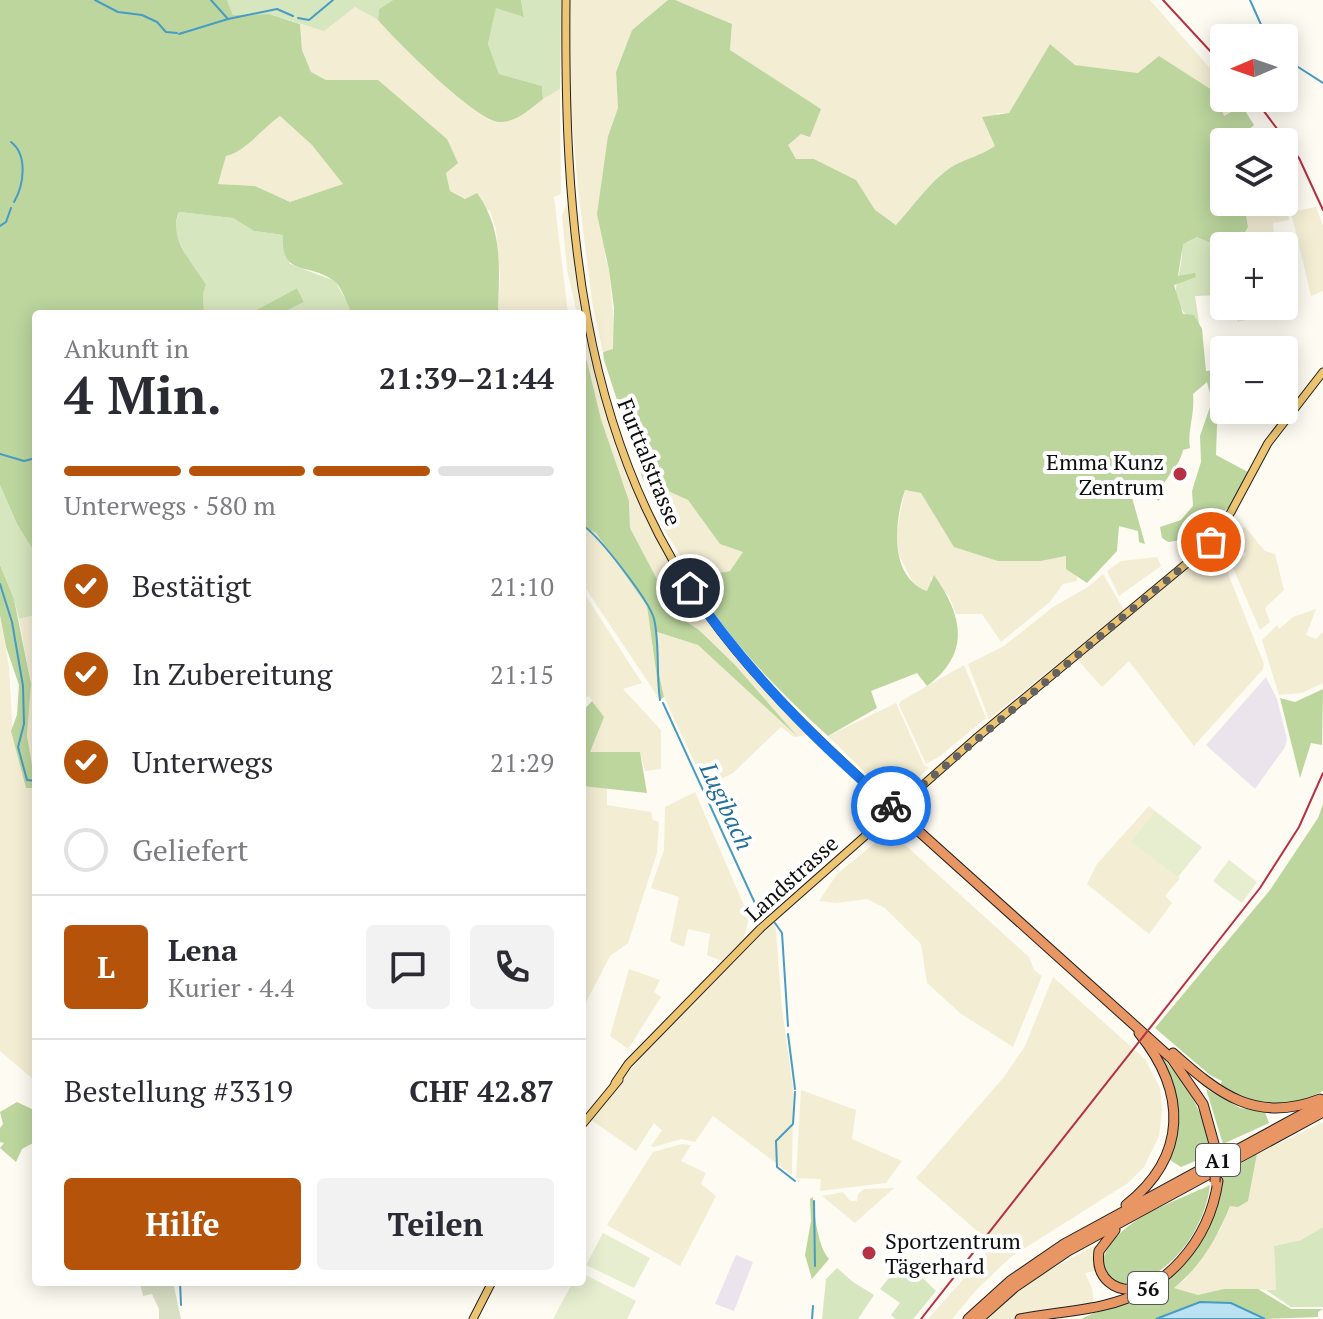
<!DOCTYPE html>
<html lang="de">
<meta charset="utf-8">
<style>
body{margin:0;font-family:"PT Serif",serif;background:#f2f2f3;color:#2b2b33;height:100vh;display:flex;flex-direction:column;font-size:30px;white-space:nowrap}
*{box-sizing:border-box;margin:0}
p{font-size:26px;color:#7c7c81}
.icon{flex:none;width:44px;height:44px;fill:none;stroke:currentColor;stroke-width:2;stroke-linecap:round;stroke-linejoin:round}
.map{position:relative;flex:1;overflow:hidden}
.details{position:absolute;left:32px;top:310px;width:554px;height:976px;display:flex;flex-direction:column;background:#fff;border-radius:8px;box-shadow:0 4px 20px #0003}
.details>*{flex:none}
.needle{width:52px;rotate:268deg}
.controls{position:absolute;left:1210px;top:24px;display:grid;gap:16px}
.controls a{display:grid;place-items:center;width:88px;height:88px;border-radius:8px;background:#fff;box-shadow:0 4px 20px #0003;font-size:40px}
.pin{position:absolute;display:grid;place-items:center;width:68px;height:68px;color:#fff;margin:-34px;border:4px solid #fff;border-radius:50%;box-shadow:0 2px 8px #0007}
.courier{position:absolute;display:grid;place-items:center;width:80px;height:80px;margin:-40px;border:6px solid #1a73e8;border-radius:50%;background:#fff;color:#222;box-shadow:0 2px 10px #0007}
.headline em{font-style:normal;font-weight:600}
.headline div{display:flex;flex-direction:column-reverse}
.headline{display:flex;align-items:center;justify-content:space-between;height:136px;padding:0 32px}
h1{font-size:52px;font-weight:600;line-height:60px}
.bar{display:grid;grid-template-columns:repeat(4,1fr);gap:12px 8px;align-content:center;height:96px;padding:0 32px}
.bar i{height:10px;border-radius:6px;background:#e1e1e2}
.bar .current{background:#b45309}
.bar p{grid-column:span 4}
.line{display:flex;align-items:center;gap:20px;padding:0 32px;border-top:2px solid #e1e1e2}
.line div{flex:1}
.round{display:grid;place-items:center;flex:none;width:84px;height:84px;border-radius:8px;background:#f2f2f3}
ol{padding:0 32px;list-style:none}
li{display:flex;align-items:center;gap:24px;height:88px}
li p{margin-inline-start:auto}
li .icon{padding:8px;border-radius:50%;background:#b45309;color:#fff;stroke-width:4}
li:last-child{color:#7c7c81}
li i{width:44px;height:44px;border:4px solid #e1e1e2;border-radius:50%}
.button{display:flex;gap:16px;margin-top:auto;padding:16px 32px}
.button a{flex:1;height:92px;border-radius:8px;background:#b45309;color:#fff;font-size:32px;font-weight:600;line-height:92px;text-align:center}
.button a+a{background:#f2f2f3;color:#2b2b33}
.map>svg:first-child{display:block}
</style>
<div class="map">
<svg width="1323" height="1319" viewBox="0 0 1323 1319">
<rect width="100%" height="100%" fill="#fefbf2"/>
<!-- industrial -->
<g fill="#ebe4ed">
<polygon points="1266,677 1277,699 1287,739 1285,747 1255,789 1206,745"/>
<polygon points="736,1255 753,1262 734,1311 715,1304"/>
</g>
<!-- farmland -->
<g fill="#f3edd4">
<polygon points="568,0 668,0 632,30 616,72 618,108 608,136 605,257 609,270 615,335 613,350 603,352 592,301 578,189 568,71"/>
<polygon points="675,0 1150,0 1224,84 1224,98 1236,98 1242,106 1224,116 1160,57 1139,73 1075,65 1050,44 1009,113 997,113 996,146 979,157 956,165 941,175 897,225 875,211 855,180 814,159 796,160 787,145 801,134 821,109 730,50 732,24"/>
<polygon points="355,7 378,20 438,79 490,120 560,89 561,194 554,197 568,314 498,314 500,276 496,229 490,211 450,191 446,172 378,80 326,80 311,72 302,50 300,24 324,30"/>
<polygon points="280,116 312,145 344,184 290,202 255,186 218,184 226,156 245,147 261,130"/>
<polygon points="1284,196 1289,220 1273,223 1276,246 1245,246 1244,237 1248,227 1244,202 1284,202"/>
<polygon points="567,203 571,239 581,314 577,314 567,269 562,216"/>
<polygon points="1316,207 1323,226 1323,291 1311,296 1291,212"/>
<polygon points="1288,264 1298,309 1237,322 1237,306 1284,306 1284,265"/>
<polygon points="582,321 617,452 655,536 722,640 807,735 794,737 781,727 733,773 706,787 664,697 658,670 656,632 698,645 791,729 699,630 676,615 630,528 629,501 601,419 582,341"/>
<polygon points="643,480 688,500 720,544 744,552 730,571 708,575 702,584 689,570 664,529"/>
<polygon points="905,490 921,493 934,510 1041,561 1067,556 1066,568 1077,576 1077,581 1063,584 1050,602 1001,642 982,614 956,614 949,596 931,577 931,588 927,592 913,583 899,555 896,534"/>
<polygon points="582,526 596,533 647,606 660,700 582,583"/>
<polygon points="1245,527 1265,551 1275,554 1284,590 1265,608 1270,622 1260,630 1233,568 1246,554 1227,533"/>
<polygon points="1209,555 1217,558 1215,566 1222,562 1227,571 1264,664 1263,669 1194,746 1129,661 1102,687 1076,658 1199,556"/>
<polygon points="1157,557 1161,566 1119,596 1107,571 1121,561"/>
<polygon points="1103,574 1124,610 989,719 968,664 1004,646 1053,607 1088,587"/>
<polygon points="586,596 642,683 623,689 661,730 661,769 645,771 640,752 589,752 603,717 589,696 582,699 582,599"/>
<polygon points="1316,609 1306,635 1316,639 1323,632 1323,683 1302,693 1279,695 1262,640 1277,625 1279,629 1293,617"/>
<polygon points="0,615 9,667 13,738 26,787 36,788 34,1080 0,1051"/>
<polygon points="36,615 36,776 33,776 27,736 31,684 19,619"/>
<polygon points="964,665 986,718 940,756 926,764 899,705 901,701"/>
<polygon points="896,703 924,765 929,768 897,796 890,797 828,736"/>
<polygon points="582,786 607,788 607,805 651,812 653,820 659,822 657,853 628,943 610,956 582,1010"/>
<polygon points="695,792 749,917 744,938 722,961 707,955 710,934 688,929 684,947 670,941 679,897 651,888 664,850 665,807"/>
<polygon points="1149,806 1155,811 1132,842 1180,878 1165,896 1172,903 1149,934 1087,884 1097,864"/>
<polygon points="885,839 897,839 904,844 1029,957 1034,970 1042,976 1013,1047 960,1013 927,983 921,944 885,908 867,899 837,903 819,901 837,874 876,842"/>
<polygon points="775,920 782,1009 793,1089 792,1175 713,1116 695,1142 681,1139 654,1147 651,1146 662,1130 654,1123 636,1151 591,1120 619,1082 739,951"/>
<polygon points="629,969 660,980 654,992 661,997 628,1049 610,1036"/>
<polygon points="1053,977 1145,1059 1160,1088 1162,1110 1159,1136 1144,1167 1128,1183 1011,1257 978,1288 952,1319 928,1319 984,1256 990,1242 916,1178 1004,1077 1025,1046"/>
<polygon points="801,1090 856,1110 852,1139 902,1161 886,1183 820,1191 821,1179 796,1178"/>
<polygon points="1323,1122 1323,1227 1301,1240 1274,1246 1276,1290 1230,1289 1198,1295 1173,1288 1185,1280 1220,1230 1230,1206 1248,1201 1257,1154"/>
<polygon points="682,1144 691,1145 681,1161 706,1173 701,1184 716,1196 680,1266 607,1225 653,1152"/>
<polygon points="894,1188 855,1223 822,1196 843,1192 850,1201 857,1201 858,1194 864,1189"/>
<polygon points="1096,1245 1093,1258 1095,1271 1085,1273 1092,1288 1094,1305 1010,1319 988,1319 1000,1305 1041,1275"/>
</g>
<!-- green -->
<g fill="#d6e6be">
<polygon points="227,0 393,0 379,9 378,20 355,7 324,31 269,14 233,15"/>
<polygon points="521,0 561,0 560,89 543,99 542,86 499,74 488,44 496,7 524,16"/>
<polygon points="179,212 233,218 254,231 283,235 290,264 335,281 351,309 342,314 280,314 304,302 297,288 249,314 204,314 203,293 174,230"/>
<path d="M 1197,237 L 1240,242 L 1244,237 L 1245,246 L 1224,246 L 1224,295 L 1195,296 L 1200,329 C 1158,291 1184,287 1182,244 Z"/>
<polygon points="0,485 17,524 36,555 36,615 19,619 14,599 0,565"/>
<polygon points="1323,1227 1323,1307 1291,1307 1266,1290 1276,1290 1274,1246 1301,1240"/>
<polygon points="904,1260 936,1291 913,1319 896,1319 891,1315 900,1303 880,1289"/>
<polygon points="837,1268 853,1282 874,1295 858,1319 822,1319 826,1279"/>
</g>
<!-- forest -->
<g fill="#bcd69e" fill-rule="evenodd">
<path d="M 0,0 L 227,0 L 233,15 L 269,14 L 300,24 L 302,50 L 311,72 L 326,80 L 378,80 L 447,139 L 458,163 L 446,173 L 450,191 L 465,199 L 477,193 C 504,230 499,271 498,314 L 342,314 L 350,309 C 346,301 341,286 334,281 C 310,262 280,278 283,235 L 254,231 L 233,218 L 179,212 C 167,238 193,263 206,285 L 203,293 L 204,314 L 36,314 L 36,555 L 17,524 L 0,485 ZM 280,116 L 312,145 L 343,184 L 290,202 L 255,186 L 218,184 L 226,156 C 248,150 261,129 280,116 Z"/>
<path d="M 393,0 L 521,0 L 524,17 L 496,8 L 488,44 L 499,74 L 542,86 L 543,99 C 530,109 517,122 500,122 C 478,123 395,40 378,20 L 379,9 Z"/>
<path d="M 668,0 L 675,0 L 732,24 L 730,50 L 821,109 L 810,137 L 801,134 L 788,145 L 796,159 L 814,159 L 856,180 L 875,210 L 896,225 C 914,206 932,178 955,165 C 969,158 982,155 995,146 L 982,117 L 1009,113 L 1050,44 L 1075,65 L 1138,73 L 1159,56 L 1215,92 L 1224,116 L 1242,106 L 1254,125 L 1234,142 L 1224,142 L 1219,201 L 1244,202 L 1248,227 L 1240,242 L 1218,246 L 1197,237 L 1183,244 L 1178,276 L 1195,273 L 1196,277 L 1174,285 L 1183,314 L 1194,315 L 1202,329 L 1206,371 L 1214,370 L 1218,396 L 1216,455 L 1248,472 L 1233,504 L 1220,514 L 1207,511 L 1188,539 L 1168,542 L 1162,538 L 1160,527 L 1181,520 L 1193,506 L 1192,491 L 1201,462 L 1200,436 L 1212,401 L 1207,382 L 1193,394 C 1195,415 1187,432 1190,448 L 1183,450 C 1178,472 1161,477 1160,499 L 1158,501 L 1150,483 L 1143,483 L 1131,494 L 1145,544 L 1139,542 L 1138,531 L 1119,526 L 1117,551 L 1087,583 L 1066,569 L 1066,556 L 1041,561 L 998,561 L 954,547 L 921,493 L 905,490 C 894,522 889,577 927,591 L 934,575 C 963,616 971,653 927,686 L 917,673 L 871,691 L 877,708 L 828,736 C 774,687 725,636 688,573 L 689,570 L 702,583 L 708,575 L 730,571 L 743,552 L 720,544 L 688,500 L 643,480 L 604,360 L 603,352 L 613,349 L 614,308 L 609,270 L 597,214 L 608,136 L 618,108 L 616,72 L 632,30 Z"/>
<polygon points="297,288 304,302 280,314 249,314"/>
<polygon points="582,341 601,419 629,501 630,528 676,615 699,630 735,665 797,736 698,645 657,632 658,670 664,697 660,700 647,606 596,533 582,526"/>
<polygon points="0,565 14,599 31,684 27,736 36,788 26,788 11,731 17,715 19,685 6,647 0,615"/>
<polygon points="1323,689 1322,745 1311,743 1300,778 1280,698 1295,702"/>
<polygon points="592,701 604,717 590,752 640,752 647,793 582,786 582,712"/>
<path d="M 1323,804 L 1323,1091 C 1284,1111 1257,1104 1219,1088 L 1222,1081 L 1210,1075 L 1155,1028 L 1270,890 L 1318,818 Z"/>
<path d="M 1145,1039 C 1179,1074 1204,1105 1212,1154 L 1181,1167 L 1170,1160 C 1185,1110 1178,1079 1145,1039 Z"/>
<polygon points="1206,1089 1240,1108 1265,1112 1269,1123 1223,1144"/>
<polygon points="17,1102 36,1111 36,1124 32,1128 33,1143 22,1149 16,1162 0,1148 4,1143 0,1142 0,1128 3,1124 0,1112"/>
<path d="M 1257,1154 L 1248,1201 L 1238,1207 L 1230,1206 C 1217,1238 1201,1266 1174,1288 L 1198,1295 L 1224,1289 L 1258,1289 L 1291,1309 L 1323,1309 L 1318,1312 L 1318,1317 L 1265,1319 L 1231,1303 L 1156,1319 L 1081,1319 C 1098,1310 1117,1308 1134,1300 C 1187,1279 1214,1228 1223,1174 Z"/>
<path d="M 1210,1185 C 1205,1231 1164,1289 1114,1283 L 1102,1267 C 1107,1222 1173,1203 1210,1185 Z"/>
<path d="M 813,1197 C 814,1214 818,1247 829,1259 L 812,1279 L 805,1255 L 811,1221 L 810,1199 Z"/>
</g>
<!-- cemetery -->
<polygon fill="#d9dfc4" points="140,1282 173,1282 181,1319 159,1319 159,1309 152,1294 143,1296"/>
<!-- pitch -->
<g fill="#e6eecf">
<polygon points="1155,811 1202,847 1178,877 1131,842"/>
<polygon points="1229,860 1257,882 1242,903 1213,881"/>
<polygon points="603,1233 650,1258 634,1288 586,1265"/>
<polygon points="582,1273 636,1301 627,1319 553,1319 573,1282 582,1282"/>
</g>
<!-- water -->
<polygon fill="#bae2f2" stroke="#479cc3" stroke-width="2" points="1200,1302 1231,1303 1265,1319 1156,1319"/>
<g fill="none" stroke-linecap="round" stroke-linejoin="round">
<!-- stream -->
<g stroke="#479cc3" stroke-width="2">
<polyline points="95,0 118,12 142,15 157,22 166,32 177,33"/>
<polyline points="211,0 228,19 277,9 293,16"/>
<polyline points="1250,0 1267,38"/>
<polyline points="298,18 309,20 333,0"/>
<polyline points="179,34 228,19"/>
<polyline points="1284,58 1323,83"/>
<path d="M 11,142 C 28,155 24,185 14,202"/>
<polyline points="0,226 6,222 11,208"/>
<polyline points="0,454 24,461 36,458"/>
<path d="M 582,525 C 598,534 650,602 654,619 C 660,644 656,674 660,700"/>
<polyline points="0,584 12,622 23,686 24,724 18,747 27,780 36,781"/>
<polyline points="663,703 759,912 769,916"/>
<polyline points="775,923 782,933 788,1026"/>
<polyline points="788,1034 795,1089"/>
<polyline points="795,1092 793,1124 776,1141 777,1167 795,1181"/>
<polyline points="814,1201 815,1266"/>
<polyline points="180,1282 181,1305"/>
<polyline points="812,1319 813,1306"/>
</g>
<!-- major casing -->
<g stroke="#202020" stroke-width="9">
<g id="major">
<path d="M 566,0 C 564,211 578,436 707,613 C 760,687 827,748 894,809"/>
<circle cx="1208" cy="547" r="5.5"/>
<polyline points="1211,542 1231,512 1268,443 1323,372"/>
<polyline points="615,1083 628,1064 761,928 975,739 1203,550"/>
<polyline points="582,1125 619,1080"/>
<polyline points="473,1319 492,1282"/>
</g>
</g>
<!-- highway casing -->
<g stroke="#202020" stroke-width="11">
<g id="highway">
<polyline points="894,809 1172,1059 1203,1104 1216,1151"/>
<path d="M 1173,1053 C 1219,1094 1256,1124 1320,1099"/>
<path d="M 1126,1205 C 1188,1156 1187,1092 1139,1033"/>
<path d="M 1115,1230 L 1099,1251 C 1095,1278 1115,1294 1140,1288"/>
<polyline points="968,1319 1010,1281 1064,1244 1323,1103"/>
<polyline points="979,1319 1015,1287 1068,1251 1323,1112"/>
<path d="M 1020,1319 C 1048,1313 1077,1312 1105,1305 C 1166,1291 1209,1242 1218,1181"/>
</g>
</g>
<!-- major -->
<use href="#major" stroke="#eec572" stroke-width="7"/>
<!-- highway -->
<use href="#highway" stroke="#e99665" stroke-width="9"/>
<!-- rail -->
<g stroke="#b53143" stroke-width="2">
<polyline points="1163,0 1224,66"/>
<polyline points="1254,98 1299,158 1323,210"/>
<polyline points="921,1319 1260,888 1299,827 1323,773"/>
</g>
<!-- highway-bridge casing -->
<g stroke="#202020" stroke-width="11" stroke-linecap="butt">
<polyline id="highway-bridge" points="1215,1182 1216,1151"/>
</g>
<!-- highway-bridge -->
<use href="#highway-bridge" stroke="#e99665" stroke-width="9"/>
</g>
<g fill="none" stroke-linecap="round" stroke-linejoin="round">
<!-- done -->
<polyline stroke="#63625e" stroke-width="8" stroke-dasharray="0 14.4" points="891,806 894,809 1203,550 1203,543 1211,542"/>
<!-- route -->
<path stroke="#1a73e8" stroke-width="10" d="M 690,588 C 746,671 816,741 891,806"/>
</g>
<!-- markers -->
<g fill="#b53143" stroke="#fff" stroke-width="3">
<circle cx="1180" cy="474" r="8"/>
<circle cx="869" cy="1253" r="8"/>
</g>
<g text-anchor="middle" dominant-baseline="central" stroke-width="8" stroke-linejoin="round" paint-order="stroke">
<!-- shield labels -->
<g fill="#fff" stroke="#575757" stroke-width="2">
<rect x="1196" y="1144" width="44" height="32" rx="6"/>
<rect x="1128" y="1272" width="40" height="32" rx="6"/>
</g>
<g font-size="20" font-weight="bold" fill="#0f0f0f">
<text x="1218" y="1160">A1</text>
<text x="1148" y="1288">56</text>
</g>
<!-- poi labels -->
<g font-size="22" fill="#0f0f0f" stroke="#fff" text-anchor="end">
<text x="1164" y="461">Emma Kunz<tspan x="1164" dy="25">Zentrum</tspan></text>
<text x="885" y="1240" text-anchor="start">Sportzentrum<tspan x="885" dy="25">Tägerhard</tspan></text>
</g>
<!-- street labels -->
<g font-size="22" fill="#0f0f0f" stroke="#fff">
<text transform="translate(650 462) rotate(68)">Furttalstrasse</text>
<text transform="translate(791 878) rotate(-42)">Landstrasse</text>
</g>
<!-- water labels -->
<g font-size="24" font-style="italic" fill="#216e98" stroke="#fff">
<text transform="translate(727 806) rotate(65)">Lugibach</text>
</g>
</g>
</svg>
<div class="controls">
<a><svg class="needle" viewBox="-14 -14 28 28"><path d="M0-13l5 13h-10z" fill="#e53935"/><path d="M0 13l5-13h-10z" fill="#7c7c81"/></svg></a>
<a><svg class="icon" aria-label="layers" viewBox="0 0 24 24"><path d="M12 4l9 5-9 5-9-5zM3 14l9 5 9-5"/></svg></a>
<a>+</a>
<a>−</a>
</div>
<div class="pin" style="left:1211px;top:542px;background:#ea580c"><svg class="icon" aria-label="bag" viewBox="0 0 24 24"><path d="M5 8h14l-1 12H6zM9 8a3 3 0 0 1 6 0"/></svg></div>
<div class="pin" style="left:690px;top:588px;background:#1f2937"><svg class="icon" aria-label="home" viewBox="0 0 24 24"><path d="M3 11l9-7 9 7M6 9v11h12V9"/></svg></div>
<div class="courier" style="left:891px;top:806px"><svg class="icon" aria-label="bike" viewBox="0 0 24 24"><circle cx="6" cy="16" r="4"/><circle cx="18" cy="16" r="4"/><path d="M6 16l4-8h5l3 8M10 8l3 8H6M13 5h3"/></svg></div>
<section class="details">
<div class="headline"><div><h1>4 Min.</h1><p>Ankunft in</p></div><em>21:39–21:44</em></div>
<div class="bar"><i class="current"></i><i class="current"></i><i class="current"></i><i></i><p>Unterwegs · 580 m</p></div>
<ol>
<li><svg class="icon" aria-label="check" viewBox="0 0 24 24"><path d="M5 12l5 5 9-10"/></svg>Bestätigt<p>21:10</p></li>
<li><svg class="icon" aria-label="check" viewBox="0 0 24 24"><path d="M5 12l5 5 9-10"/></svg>In Zubereitung<p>21:15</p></li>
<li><svg class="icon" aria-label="check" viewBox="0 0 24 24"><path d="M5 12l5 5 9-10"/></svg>Unterwegs<p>21:29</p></li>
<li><i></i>Geliefert</li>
</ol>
<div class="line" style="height:144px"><b class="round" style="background:#b45309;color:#fff">L</b><div><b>Lena</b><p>Kurier · 4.4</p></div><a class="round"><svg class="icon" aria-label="chat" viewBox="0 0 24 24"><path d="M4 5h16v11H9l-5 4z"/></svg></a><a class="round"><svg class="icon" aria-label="phone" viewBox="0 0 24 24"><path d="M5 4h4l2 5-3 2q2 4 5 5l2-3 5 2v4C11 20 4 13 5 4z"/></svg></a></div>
<div class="line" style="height:104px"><div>Bestellung #3319</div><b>CHF 42.87</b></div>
<div class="button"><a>Hilfe</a><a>Teilen</a></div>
</section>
</div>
